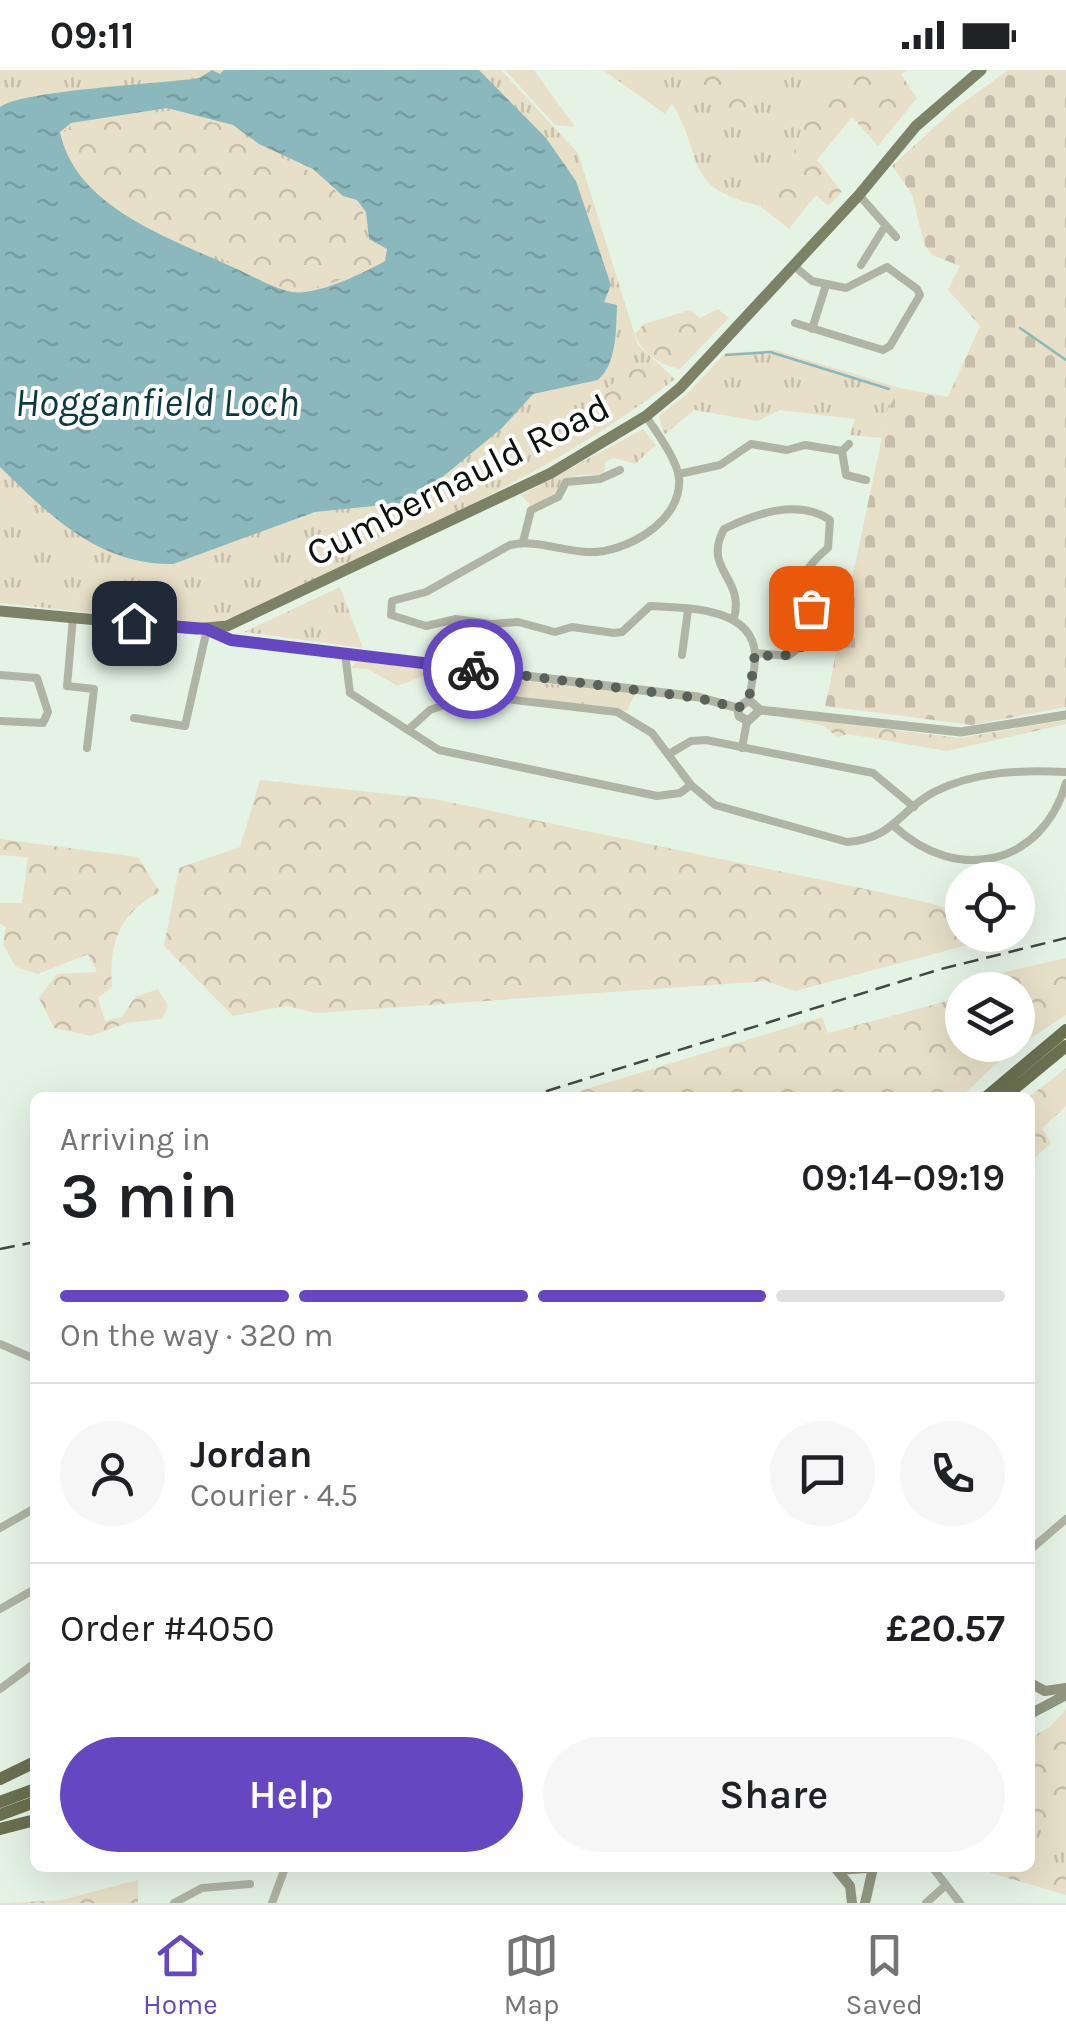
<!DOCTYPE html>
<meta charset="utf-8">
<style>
body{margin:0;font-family:Karla,sans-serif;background:#f6f6f6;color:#202124;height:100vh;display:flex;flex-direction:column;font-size:38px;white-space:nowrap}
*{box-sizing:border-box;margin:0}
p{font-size:32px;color:#757577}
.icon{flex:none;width:55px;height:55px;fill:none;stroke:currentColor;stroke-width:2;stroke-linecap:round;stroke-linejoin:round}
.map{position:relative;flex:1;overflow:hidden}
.drawer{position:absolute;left:30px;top:1022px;width:1005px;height:780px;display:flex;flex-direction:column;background:#fff;border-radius:15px;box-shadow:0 10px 40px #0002}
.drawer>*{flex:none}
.buttons{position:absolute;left:945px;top:792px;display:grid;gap:20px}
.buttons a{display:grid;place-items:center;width:90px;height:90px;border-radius:50%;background:#fff;box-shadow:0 10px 40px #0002;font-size:50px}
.pin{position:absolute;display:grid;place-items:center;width:85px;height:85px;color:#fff;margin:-42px;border-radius:20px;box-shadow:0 5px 15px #0006}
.courier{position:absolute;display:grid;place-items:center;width:100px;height:100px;margin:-50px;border:8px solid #6548c1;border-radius:50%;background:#fff;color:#222;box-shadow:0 2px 12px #0007}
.headline em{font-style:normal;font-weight:600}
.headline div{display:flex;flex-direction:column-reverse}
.headline{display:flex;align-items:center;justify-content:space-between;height:170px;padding:0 30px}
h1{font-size:65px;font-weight:600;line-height:75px}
.bar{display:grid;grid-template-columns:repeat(4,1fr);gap:15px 10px;align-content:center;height:120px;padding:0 30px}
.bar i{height:12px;border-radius:8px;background:#e0e0e0}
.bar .selected{background:#6548c1}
.bar p{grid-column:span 4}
.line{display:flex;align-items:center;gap:25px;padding:0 30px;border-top:2px solid #e0e0e0}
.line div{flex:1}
.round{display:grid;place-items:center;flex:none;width:105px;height:105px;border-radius:52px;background:#f6f6f6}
.cta{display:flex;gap:20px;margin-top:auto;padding:20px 30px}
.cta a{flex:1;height:115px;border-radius:60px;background:#6548c1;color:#fff;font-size:40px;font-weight:600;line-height:115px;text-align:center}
.cta a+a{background:#f6f6f6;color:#202124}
.status{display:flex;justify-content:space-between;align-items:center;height:70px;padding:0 50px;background:#fff;direction:ltr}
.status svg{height:28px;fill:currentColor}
.tabs{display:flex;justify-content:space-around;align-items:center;height:140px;border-top:2px solid #e0e0e0;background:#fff;font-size:28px;color:#757577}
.tabs a{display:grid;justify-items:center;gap:5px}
.tabs .selected{color:#6548c1}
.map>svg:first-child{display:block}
</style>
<div class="status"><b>09:11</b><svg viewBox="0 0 49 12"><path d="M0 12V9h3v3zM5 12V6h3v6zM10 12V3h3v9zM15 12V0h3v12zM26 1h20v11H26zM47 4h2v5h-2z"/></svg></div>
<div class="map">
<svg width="1066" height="1833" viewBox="0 0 1066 1833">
<defs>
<pattern id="grass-tufts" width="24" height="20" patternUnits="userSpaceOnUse" patternTransform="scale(2.5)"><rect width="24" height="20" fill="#e8dfc8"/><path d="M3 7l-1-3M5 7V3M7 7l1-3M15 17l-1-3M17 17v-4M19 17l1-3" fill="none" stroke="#c6beab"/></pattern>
<pattern id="forest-crowns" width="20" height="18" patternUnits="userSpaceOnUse" patternTransform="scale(2.5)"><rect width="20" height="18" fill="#e8dfc8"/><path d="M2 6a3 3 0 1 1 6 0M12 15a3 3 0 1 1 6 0" fill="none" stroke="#c6beab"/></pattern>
<pattern id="cemetery-stones" width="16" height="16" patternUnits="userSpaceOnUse" patternTransform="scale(2.5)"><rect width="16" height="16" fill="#e8dfc8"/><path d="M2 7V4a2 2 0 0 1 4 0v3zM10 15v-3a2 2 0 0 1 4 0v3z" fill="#c6beab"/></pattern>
<pattern id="water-ripples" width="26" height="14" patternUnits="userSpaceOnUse" patternTransform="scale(2.5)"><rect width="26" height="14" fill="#8ab8bc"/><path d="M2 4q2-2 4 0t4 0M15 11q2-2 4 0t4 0" fill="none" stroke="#769da0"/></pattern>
</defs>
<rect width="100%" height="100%" fill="#e5f3e5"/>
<!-- grass -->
<g fill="url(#grass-tufts)">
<path d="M 0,0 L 501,0 L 578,83 L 638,275 L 675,309 C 545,411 385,474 237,546 L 206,555 L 0,533 Z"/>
<path d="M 603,0 L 835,0 L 810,35 L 788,99 L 760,136 C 680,115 707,93 672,33 L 665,44 Z"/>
<polygon points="775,280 900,318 888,339 882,368 850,365 855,349 780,340 758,351 694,340 664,365 659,346 689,322 725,283"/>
<polygon points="643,359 656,375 635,394 614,388 606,391 603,405 579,405 563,411 552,428 530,435 521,425"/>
<polygon points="340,517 363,578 244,562"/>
<polygon points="357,591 635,624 627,641 473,620 455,625 433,602 398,616 368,599 351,598"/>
<polygon points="1066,1648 1066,1824 983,1798 1030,1798 1030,1668"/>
</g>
<!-- forest -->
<g fill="url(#forest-crowns)">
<polygon points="697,0 746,0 757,22 740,46 701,17"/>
<polygon points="835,0 909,0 901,4 917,28 878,76 852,47 817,90 842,122 828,136 816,125 789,159 760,136 788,99 810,35"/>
<path d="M 167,41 L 231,57 L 258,76 L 311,102 L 363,142 L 362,156 L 368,171 L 381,174 L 383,190 C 357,203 326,219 297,219 C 280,220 256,204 240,197 C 179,169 79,137 63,63 L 72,55 Z"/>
<path d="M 718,239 L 729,248 L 680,299 C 662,296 640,282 635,264 L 644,254 L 690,240 L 700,248 Z"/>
<polygon points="630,297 650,298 663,310 662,315 609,355 603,323"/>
<polygon points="779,646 960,668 1066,650 1066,654 947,681 848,664 837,667 824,656"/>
<polygon points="260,710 434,729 913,829 962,842 962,865 1005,865 795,921 766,911 316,943 286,936 233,946 164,876 179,798 240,777"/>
<path d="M 0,769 L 138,787 L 160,822 C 120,842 108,874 112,917 L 98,928 L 105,951 L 122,947 L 135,927 L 158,919 L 168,936 L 162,949 L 126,953 L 91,966 L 54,958 L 39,928 L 57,904 L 97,902 L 88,884 L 38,904 L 16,897 L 3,875 L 6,857 L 0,854 L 0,833 L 22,833 L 28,787 L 0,785 Z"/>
<polygon points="1066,888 1066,945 1004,986 961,1027 561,1027 822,947 828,963 962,927 962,975 1018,975 1018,920 979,920 997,904"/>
<polygon points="1066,998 1066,1036 1042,1058 1051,1073 1030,1092 1029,1027"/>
<polygon points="1066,1639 1066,1742 1030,1752 1030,1671 1050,1657"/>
<polygon points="1030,1785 1061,1805 1066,1804 1066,1825 991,1803 984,1798 1030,1798"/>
<polygon points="138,1810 138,1833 7,1833 62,1830"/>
</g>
<!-- cemetery -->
<polygon fill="url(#cemetery-stones)" points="1008,0 1066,0 1066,637 972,655 825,636 888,339 900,318 948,327 980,256 948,220 960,196 932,185 924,174 912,124 892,96 952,41"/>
<!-- pitch -->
<polygon fill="#e8dfc8" points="505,0 534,0 575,57 555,55"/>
<!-- water -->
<path fill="url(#water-ripples)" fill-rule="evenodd" d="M 212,0 L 220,4 L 224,0 L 479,0 L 546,68 L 576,111 L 611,215 L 604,232 L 617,235 C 616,260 617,293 598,310 L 533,324 L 502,358 L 412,432 L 315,442 L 173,494 C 99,495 50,446 0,397 L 0,37 C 23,20 161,14 199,8 ZM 167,38 L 233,55 L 259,74 L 313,99 L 343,126 L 357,130 L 366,142 L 369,169 L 387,179 L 385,191 C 364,203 316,226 292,222 C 271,218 248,203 228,195 C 167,167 75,136 60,62 L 71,53 Z"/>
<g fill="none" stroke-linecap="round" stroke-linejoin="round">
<!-- stream -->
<g stroke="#8ab8bc" stroke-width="2.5">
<polyline points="1020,258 1066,290"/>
<polyline points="726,285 770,282 889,319"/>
</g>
<!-- minor -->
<g stroke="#b0b4a4" stroke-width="8">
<polyline points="859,125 896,167"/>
<polyline points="793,195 812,211 846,218 887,197 917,219 920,225 890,276 883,280 795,253"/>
<polyline points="861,195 884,158"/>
<polyline points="812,259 826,215"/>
<path d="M 646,346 C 656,362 677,389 679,408 C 683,451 625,484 587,482 C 561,481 535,469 510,475 L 426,522 L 392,531 L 391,545 L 426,556 L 456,549 L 491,554 L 518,552 L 555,562 L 572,557 L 614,563 L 622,562 L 650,536 C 684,538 751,536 755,583 C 756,598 751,615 749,630"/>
<polyline points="842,381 846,405 866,410"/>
<polyline points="679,404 720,395 751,374 787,380 805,375 842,381 849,374"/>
<polyline points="523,472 531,440 558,427 566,412 600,409 620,400"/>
<polyline points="73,547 67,616 94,619 87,678"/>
<path d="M 734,548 C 745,507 702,500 724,459 C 755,444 798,428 830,450 L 828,478 C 780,518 818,520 809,570 L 788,586 L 755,583"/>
<polyline points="345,583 350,623 439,680 657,726 680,723 691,715"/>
<polyline points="682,585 688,540"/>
<polyline points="0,605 37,608 48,642 43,653 0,651"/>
<polyline points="134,648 185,656 207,559"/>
<path d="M 409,659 L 430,640 L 472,625 L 617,642 L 652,663 L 691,715 L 715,735 L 847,772 C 895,768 898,741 934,722 C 975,701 1021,700 1066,702"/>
<polyline points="742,678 747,651"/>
<polyline points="669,684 691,671 706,670 873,703 914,737"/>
<path d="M 895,757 C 957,814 1042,796 1066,713"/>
<polyline points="0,1274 35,1289"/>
<polyline points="0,1458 35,1438"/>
<polyline points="1030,1480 1066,1449"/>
<polyline points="0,1539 35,1519"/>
<polyline points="0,1619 35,1593"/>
<polyline points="933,1798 960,1833"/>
<polyline points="174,1833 202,1818 250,1814"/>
<polyline points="272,1833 285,1798"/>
<polyline points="926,1833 946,1815"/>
</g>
<!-- tertiary -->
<g stroke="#b0b4a4" stroke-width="9">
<polyline points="207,559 231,570 698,627 738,638"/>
<polyline points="738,638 739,646 748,651 760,640"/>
<polyline points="738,638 749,630 760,640"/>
<polyline points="760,640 961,662 1066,645"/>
</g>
<!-- secondary -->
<g stroke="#929780" stroke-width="10">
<polyline points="1030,1613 1045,1621 1066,1618"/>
<polyline points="1030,1644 1066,1625"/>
<polyline points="837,1800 850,1816 852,1833"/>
<polyline points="837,1800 867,1798"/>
<polyline points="865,1833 873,1798"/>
</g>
<!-- primary -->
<polyline stroke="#7d8266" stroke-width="11" points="0,541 195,559 227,556 551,403 646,346 680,318 859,125 916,56 981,0"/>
<!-- motorway -->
<g stroke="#6a7050" stroke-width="12">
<polyline points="985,1028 1066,960"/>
<polyline points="1003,1028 1066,976"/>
<polyline points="0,1709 35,1692"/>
<polyline points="0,1732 35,1719"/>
<polyline points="0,1745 35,1732"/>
<polyline points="0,1759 35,1750"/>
</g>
<!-- rail -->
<g stroke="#424842" stroke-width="2.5" stroke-dasharray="15 8" stroke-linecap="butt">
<polyline points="524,1028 941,899 1066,868"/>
<polyline points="0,1179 35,1172"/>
</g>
</g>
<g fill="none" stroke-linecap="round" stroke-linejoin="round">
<!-- done -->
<path stroke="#596159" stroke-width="10" stroke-dasharray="0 18" d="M 473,599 L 698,628 L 738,638 L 749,630 L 755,583 C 778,589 792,588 809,570 L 811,538"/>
<!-- route -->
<polyline stroke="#6548c1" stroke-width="12" points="134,553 206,559 231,570 473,599"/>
</g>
<g text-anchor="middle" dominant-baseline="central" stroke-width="8" stroke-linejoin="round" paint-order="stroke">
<!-- street labels -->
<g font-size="38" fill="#0e120e" stroke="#fff">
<text transform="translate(458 410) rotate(-27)">Cumbernauld Road</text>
</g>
<!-- water labels -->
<g font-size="40" font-style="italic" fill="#0b393c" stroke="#fff">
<text x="157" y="332">Hogganfield Loch</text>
</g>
</g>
</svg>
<div class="buttons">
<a><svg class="icon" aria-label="locate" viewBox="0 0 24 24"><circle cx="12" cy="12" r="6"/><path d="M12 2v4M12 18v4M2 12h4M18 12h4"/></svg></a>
<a><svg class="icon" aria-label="layers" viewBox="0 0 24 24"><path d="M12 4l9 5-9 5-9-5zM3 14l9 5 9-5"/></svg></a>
</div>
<div class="pin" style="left:811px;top:538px;background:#ea580c"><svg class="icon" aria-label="bag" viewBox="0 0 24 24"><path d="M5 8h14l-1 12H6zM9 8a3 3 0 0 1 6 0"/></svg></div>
<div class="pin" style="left:134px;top:553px;background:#1f2937"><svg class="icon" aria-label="home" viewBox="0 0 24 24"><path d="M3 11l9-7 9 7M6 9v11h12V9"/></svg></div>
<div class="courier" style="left:473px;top:599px"><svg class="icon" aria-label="bike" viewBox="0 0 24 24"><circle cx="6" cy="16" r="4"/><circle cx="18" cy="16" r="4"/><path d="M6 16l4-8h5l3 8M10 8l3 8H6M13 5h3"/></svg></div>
<section class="drawer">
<div class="headline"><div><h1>3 min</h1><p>Arriving in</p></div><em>09:14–09:19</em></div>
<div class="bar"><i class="selected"></i><i class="selected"></i><i class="selected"></i><i></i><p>On the way · 320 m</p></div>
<div class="line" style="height:180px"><a class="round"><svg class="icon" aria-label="person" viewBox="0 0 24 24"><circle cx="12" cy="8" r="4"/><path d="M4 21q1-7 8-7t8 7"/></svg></a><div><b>Jordan</b><p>Courier · 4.5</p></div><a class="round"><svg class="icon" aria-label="chat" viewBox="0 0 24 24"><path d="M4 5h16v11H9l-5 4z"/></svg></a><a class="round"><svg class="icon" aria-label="phone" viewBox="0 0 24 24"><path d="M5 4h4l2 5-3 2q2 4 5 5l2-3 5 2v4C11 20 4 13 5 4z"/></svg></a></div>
<div class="line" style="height:130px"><div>Order #4050</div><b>£20.57</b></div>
<div class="cta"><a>Help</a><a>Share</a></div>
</section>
</div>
<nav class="tabs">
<a class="selected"><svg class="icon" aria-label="home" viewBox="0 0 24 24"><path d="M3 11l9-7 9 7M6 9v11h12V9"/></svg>Home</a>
<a><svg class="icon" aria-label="map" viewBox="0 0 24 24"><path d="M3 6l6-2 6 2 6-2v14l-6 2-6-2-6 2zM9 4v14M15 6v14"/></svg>Map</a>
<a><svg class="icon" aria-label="saved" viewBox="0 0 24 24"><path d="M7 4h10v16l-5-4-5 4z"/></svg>Saved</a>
</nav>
